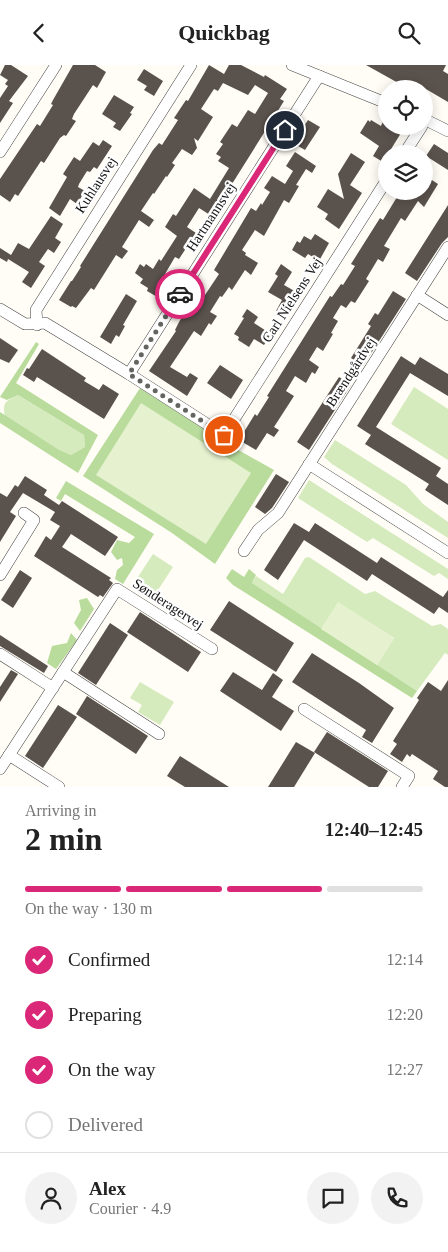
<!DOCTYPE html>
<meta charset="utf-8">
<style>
body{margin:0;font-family:"Times New Roman",serif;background:#f2f2f2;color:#222;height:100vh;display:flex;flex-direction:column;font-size:19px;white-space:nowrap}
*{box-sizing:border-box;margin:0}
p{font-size:16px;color:#767676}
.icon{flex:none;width:28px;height:28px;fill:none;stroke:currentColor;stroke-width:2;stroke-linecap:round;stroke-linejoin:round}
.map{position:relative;height:722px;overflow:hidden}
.details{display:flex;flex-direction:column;background:#fff;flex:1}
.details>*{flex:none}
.controls{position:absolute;left:378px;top:15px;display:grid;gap:10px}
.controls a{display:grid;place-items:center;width:55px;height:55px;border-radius:50%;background:#fff;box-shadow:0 2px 12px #0003;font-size:25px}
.pin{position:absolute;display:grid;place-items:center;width:42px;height:42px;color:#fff;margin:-21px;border:2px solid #fff;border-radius:50%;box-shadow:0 1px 5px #0007}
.courier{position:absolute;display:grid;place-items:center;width:50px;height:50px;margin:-25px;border:4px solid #db2777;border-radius:50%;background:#fff;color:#222;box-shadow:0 1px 6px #0007}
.summary em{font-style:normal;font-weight:800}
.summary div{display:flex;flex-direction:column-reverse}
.summary{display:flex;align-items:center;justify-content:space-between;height:85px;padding:0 25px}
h1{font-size:32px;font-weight:800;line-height:38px}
.bar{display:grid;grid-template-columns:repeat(4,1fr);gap:8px 5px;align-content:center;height:60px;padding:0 25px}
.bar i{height:6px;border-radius:4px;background:#e0e0e0}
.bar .selected{background:#db2777}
.bar p{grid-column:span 4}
.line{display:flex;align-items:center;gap:12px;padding:0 25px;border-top:1px solid #e0e0e0}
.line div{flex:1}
.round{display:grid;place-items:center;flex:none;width:52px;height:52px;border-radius:26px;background:#f2f2f2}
ol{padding:0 25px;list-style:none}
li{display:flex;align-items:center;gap:15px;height:55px}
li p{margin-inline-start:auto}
li .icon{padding:5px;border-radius:50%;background:#db2777;color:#fff;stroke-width:4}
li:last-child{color:#767676}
li i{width:28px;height:28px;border:2px solid #e0e0e0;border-radius:50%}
header{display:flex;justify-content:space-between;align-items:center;height:65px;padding:0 25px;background:#fff;font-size:22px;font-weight:800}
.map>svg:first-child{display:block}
</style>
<header><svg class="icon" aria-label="back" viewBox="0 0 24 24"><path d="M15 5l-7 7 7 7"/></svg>Quickbag<svg class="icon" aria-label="search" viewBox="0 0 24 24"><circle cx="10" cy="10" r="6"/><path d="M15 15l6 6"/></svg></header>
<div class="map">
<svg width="448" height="722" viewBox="0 0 448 722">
<rect width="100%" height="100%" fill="#fffdf5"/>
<!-- green -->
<g fill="#d5ebbd">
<polygon points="414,322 448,344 448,395 391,359"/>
<path d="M 18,330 L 84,370 L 85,382 L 71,390 L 59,386 L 5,351 C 2,337 6,336 18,330 Z"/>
<polygon points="335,375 406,420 423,439 448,457 448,473 332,399 324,392"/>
<polygon points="309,415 448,504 448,514 439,508 434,511 373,473 367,477 298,433"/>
<polygon points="153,489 173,502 156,528 136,515"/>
<polygon points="309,492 365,529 375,526 432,561 441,559 448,564 448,590 445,588 417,626 377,600 394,573 339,538 321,564 252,518 256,511 283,529 305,493"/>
<polygon points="140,617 174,637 160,660 138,647 142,640 130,633"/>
</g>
<!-- forest -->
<g fill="#b9dc9c">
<polygon points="36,277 39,279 16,318 98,370 78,408 0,358 0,347 59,385 71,390 85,382 84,370 18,330 7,335 0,332"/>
<polygon points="140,323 226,378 274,405 215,499 172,468 83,411"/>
<polygon points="66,416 154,469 123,519 115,514 117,505 123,500 122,493 117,495 111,487 117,475 129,478 135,472 65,429 61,436 56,433"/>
<polygon points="232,504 244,512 249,504 256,510 252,518 417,626 412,633 233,520 226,513"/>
<polygon points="87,533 94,544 80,566 74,558 81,545 79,535"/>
<polygon points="71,568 77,575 56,604 47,598 52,581 67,578"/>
</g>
<!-- pitch -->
<g fill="#e6f2cf">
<polygon points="141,338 251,408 206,479 96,410"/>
<polygon points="338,537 394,573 377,600 321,564"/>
</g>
<!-- building -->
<g fill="#5a524d">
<polygon points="5,0 11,0 28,11 9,36 13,38 0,58 0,33 8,21 5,19 8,15 0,10"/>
<polygon points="73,0 95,0 106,7 97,23 93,20 74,49 72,54 76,56 66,71 64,70 60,73 44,98 41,96 18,131 15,129 10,137 0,130 0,114 37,59 40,61 53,40 51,39 53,35"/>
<polygon points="209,0 224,9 229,0 241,0 264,12 265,10 287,24 280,34 284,36 220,138 218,137 210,150 199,143 187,162 196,168 179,194 175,192 165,209 171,213 159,233 147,226 148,223 140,218 143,214 135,208 140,199 144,202 146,199 153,204 159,194 161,196 177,171 165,162 173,149 176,151 194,123 210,134 229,103 218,96 221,92 216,89 223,79 220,77 232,59 237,62 248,45 255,49 268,28 255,20 248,30 223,18 218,26 214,24 201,44 213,52 198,76 194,73 197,83 192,90 182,84 172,98 175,100 167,112 166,111 154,129 153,128 141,146 154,155 149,162 139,155 122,182 128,186 122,194 116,190 94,225 91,223 76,243 72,241 71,242 59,235 71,216 72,216 81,202 80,201 153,85 159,78 162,80 178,55 174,53 186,35 188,36"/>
<polygon points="366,0 446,0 443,6 448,9 448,37 414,17 409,24"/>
<polygon points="144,4 163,16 154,31 144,25 147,21 137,15"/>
<polygon points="114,30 134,42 130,48 132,49 120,66 113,62 116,58 102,49"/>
<polygon points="308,55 320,62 305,85 293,78"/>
<polygon points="368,55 370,57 371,55 381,61 383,56 386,58 386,61 391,61 401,68 388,89 386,89 383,97 373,91 379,81 360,68"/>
<polygon points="103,75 112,81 97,104 94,102 90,107 87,106 79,119 78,122 85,126 77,139 70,134 60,151 49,143 67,112 63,109 74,92 80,96 93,77 99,81"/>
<polygon points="434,79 448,88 448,105 426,91"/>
<polygon points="295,87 316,101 312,108 306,104 296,120 299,121 289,138 284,135 264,171 255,165 242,185 246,188 245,190 258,198 251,210 245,205 232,225 229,222 222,232 220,231 210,247 217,251 211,260 209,258 201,271 194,266 170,302 187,312 190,308 198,313 187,331 149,306 176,266 175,265 179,257 195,232 201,236 219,209 214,205 251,143 256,146 261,138 262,140 270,127 264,123 272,111 285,119 293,106 286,101"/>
<polygon points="351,88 365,97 350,120 362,128 339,164 325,154 328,149 317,142 328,124 344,134 338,109"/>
<polygon points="424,110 438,119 424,142 418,136 405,156 401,153 384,181 390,184 383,197 378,194 366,214 369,216 355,238 351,236 346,243 341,240 333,253 338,256 331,268 333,269 323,286 317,282 309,295 319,302 315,309 312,307 306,318 295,311 286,326 294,331 274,362 279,365 274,372 267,368 256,385 239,375 255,349 257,351 269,332 267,331 330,231 332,232 341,219 343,220 355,201 351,199 380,153 383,155 397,132 388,126 424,126"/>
<polygon points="448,140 448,172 442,178 417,216 405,208"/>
<polygon points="51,151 63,159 55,173 61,177 54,188 48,184 39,197 45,201 31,223 22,217 29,207 8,194 7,197 0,193 0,183 11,190 18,178 29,184"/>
<polygon points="315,169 329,178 319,196 308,189 305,193 292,185 297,176 300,178 304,171 311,175"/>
<polygon points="281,199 292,207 284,220 298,228 284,251 276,246 282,235 268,227 278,211 275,209"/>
<polygon points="393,226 406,234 363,301 351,293 371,261 368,259 375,248 378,250"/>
<polygon points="126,229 137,236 123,260 125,261 119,272 116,270 111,279 100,272"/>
<polygon points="247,244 258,252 254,258 271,269 264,280 254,274 249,282 238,275 239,272 234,269 244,253 242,252"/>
<polygon points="0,273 18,285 9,298 0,294"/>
<polygon points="42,284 86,313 84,316 99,325 103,319 119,329 104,354 37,312 34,317 23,310 27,303 29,304"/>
<polygon points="401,291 415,300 420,292 448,309 448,331 410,308 376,362 441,403 436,411 448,419 448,440 425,425 429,419 365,379 371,370 357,361"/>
<polygon points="220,300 243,315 231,334 207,318"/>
<polygon points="339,312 351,320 309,385 297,377"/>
<polygon points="276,409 289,417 272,443 265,449 255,442"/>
<polygon points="25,411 47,425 44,430 59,440 62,436 118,472 105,491 71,469 62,482 111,513 109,515 113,518 103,532 100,530 98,532 34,491 46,471 51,475 60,461 50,455 55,447 23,428 10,447 16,451 0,477 0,428 7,432 15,420 18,422"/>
<polygon points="294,458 309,467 315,458 377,498 381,492 443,532 448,525 448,548 439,542 434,549 372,509 367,516 304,475 278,515 264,505"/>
<polygon points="20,505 32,513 13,543 1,535"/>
<polygon points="229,536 294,578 276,607 210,565"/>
<polygon points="140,547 201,587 188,607 127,567"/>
<polygon points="110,558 128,570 96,620 78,608"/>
<polygon points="0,570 48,601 44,608 0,581"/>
<polygon points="312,588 359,618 394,643 372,678 362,672 366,665 292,617"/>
<polygon points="11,605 18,609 0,637 0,622"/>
<polygon points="233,607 262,625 273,608 283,615 272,632 294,646 281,666 220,626"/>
<polygon points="448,615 448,722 445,722 433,714 438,706 412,689 410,692 407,689 402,697 390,689 397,679 393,676 419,635 417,633 428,617 441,626"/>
<polygon points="87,631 148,671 136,689 76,649"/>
<polygon points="58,640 77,652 43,703 25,691"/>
<polygon points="327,667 388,706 378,722 369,722 314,687"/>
<polygon points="296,677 315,688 294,722 268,722"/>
<polygon points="180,691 229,722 185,722 167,711"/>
</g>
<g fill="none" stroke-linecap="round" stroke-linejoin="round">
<!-- minor casing -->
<g stroke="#444" stroke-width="12">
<g id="minor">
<polyline points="292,0 386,38"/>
<polyline points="424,54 448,66"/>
<polyline points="0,87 56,0"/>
<polyline points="404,89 422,61"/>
<polyline points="417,230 448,250"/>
<polyline points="0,244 25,259 45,258 129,309 224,370 386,116"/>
<polyline points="37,260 36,245 191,0"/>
<polyline points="129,309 319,11"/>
<polyline points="309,399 448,488"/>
<polyline points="244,486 258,465 278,448 448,182"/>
<polyline points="0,510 34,455 24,448"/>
<polyline points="0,589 53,623"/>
<polyline points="63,607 159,669"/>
<polyline points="304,644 409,711 402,722"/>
<polyline points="9,690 59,722"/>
<polyline points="0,704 117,524 212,584"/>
</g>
</g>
<!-- minor -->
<use href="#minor" stroke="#fff" stroke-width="11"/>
</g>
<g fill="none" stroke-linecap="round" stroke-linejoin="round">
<!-- done -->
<polyline stroke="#646461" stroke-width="5" stroke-dasharray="0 9" points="180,229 129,309 224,370"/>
<!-- route -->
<polyline stroke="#db2777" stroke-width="6" points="180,229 285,65"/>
</g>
<g text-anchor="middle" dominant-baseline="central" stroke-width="5" stroke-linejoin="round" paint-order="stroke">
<!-- street labels -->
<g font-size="14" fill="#111" stroke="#fff">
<text transform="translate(96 120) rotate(-57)">Kuhlausvej</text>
<text transform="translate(211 152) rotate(-57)">Hartmannsvej</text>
<text transform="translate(292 235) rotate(-57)">Carl Nielsens Vej</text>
<text transform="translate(351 307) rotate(-57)">Brændgårdvej</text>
<text transform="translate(168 539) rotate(33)">Sønderagervej</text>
</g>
</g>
</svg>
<div class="controls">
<a><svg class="icon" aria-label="locate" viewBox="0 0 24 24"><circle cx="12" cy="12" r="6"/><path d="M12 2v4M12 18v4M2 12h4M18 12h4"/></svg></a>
<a><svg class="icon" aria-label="layers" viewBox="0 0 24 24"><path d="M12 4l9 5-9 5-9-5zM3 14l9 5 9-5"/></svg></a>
</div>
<div class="pin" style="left:224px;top:370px;background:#ea580c"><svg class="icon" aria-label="bag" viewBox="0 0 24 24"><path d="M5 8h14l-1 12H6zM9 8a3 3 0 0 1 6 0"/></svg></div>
<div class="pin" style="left:285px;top:65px;background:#1f2937"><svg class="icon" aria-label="home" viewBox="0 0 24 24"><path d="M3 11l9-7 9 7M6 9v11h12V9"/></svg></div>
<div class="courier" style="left:180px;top:229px"><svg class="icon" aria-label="car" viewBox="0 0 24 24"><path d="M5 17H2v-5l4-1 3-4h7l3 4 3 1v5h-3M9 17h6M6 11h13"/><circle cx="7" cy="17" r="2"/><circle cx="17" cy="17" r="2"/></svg></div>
</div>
<section class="details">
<div class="summary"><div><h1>2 min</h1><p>Arriving in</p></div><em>12:40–12:45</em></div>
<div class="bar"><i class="selected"></i><i class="selected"></i><i class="selected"></i><i></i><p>On the way · 130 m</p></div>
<ol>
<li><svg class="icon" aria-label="check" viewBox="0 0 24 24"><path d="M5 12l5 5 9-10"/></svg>Confirmed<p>12:14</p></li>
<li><svg class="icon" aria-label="check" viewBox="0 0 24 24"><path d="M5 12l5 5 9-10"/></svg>Preparing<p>12:20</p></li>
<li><svg class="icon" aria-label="check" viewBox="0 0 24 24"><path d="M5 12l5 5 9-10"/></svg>On the way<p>12:27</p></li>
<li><i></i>Delivered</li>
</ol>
<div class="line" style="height:90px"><a class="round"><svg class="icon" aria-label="person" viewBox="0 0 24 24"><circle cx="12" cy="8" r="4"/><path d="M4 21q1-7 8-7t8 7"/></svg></a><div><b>Alex</b><p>Courier · 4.9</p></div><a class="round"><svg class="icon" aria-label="chat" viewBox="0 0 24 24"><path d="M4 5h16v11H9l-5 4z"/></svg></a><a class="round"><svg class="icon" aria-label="phone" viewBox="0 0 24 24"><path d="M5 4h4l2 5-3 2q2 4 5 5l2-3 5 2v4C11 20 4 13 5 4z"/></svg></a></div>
</section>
